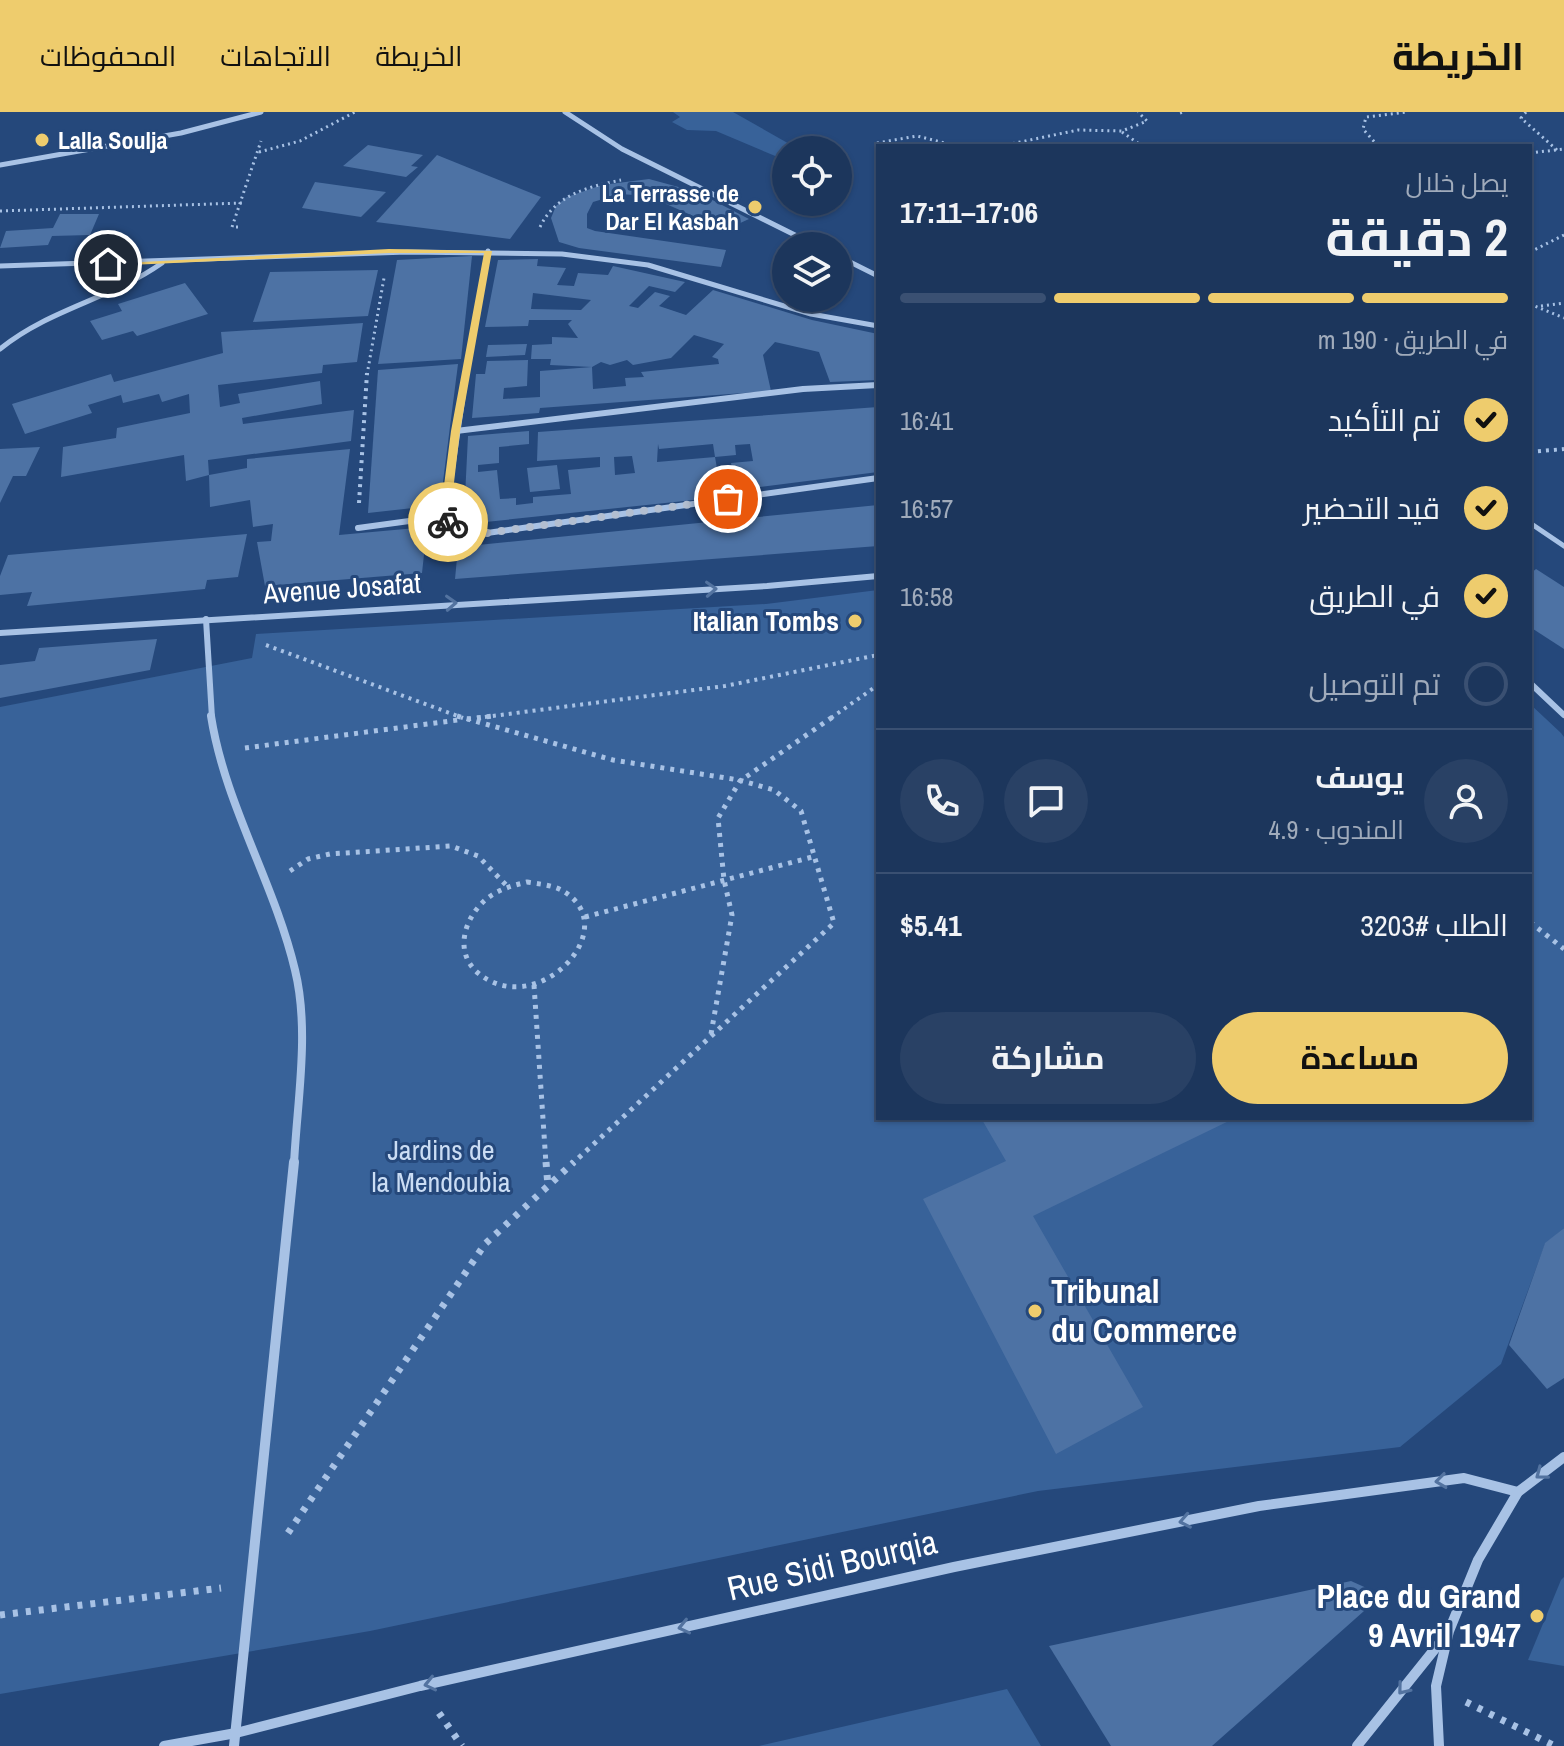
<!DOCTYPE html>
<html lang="ar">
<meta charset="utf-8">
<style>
body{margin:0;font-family:"Archivo Narrow",Cairo,sans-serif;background:#294165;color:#f1f3f6;direction:rtl;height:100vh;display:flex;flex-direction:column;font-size:30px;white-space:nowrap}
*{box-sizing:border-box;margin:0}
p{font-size:26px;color:#a0abbb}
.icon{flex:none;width:44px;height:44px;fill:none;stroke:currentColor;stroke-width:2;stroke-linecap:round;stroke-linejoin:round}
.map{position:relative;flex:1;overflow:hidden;direction:ltr}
.side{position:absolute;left:876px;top:32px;width:656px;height:976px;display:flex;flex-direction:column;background:#1c365c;border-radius:0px;box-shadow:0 2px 6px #0004,0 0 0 2px #3a5072;direction:rtl}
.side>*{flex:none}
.controls{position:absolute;left:772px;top:24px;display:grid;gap:16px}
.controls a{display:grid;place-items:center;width:80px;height:80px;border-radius:50%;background:#1c365c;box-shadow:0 2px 6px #0004,0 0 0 2px #3a5072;font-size:40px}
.pin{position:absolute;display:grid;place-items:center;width:68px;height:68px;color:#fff;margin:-34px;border:4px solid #fff;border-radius:50%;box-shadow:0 2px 8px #0007}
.courier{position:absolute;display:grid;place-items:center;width:80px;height:80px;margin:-40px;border:6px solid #eecc6d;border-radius:50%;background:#fff;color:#222;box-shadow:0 2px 10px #0007}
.overview em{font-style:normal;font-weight:700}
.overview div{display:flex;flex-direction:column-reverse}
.overview{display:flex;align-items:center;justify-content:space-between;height:136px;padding:0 24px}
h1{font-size:52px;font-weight:700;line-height:60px}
.bar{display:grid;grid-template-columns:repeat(4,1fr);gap:12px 8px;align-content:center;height:96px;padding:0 24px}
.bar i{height:10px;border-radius:6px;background:#3a5072}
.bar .selected{background:#eecc6d}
.bar p{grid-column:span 4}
.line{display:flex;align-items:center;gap:20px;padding:0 24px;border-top:2px solid #3a5072}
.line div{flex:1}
.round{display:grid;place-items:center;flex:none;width:84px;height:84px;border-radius:42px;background:#294165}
ol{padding:0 24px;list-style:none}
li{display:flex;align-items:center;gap:24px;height:88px}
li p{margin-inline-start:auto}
li .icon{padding:8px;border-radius:50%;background:#eecc6d;color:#111;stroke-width:4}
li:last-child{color:#a0abbb}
li i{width:44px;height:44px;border:4px solid #3a5072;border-radius:50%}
.cta{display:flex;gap:16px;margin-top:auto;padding:16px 24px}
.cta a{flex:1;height:92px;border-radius:48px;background:#eecc6d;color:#111;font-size:32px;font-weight:700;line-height:92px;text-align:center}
.cta a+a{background:#294165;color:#f1f3f6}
header{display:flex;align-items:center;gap:48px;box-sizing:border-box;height:112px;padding:0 40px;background:#eecc6d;color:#111}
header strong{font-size:38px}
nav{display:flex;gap:44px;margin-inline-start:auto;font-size:28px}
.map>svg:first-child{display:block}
</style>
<header>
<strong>الخريطة</strong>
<nav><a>الخريطة</a><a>الاتجاهات</a><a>المحفوظات</a></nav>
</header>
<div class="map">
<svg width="1564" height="1634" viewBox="0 0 1564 1634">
<rect width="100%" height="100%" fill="#25487b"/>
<!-- green -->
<g fill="#386299">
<polygon points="673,0 733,0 800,38 786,38 786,44 780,46 716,19 687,18 672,10 680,5"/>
<polygon points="878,478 878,1006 1530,1006 1530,592 1561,621 1564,625 1564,1116 1545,1132 1501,1252 1400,1335 1038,1379 370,1519 0,1582 0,595 252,546 256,522 766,492"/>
<polygon points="1564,1465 1564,1554 1528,1548 1561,1468"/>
<polygon points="1007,1577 1041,1634 759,1634"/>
</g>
<!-- building -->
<g fill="#4d72a4" fill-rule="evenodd">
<polygon points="368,33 423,43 411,54 418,55 406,65 343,54"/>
<polygon points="437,43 541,85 510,127 376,110"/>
<polygon points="649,67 697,80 749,107 725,118 648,84 620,82 593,90 587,102 587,116 595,119 726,138 721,155 579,136 559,130 551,106 556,94 567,85 602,73"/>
<polygon points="315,70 386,80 361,105 302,96"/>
<polygon points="60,102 99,102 90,123 52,124 48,133 0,136 6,119 53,116"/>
<polygon points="472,144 461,247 378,252 397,148"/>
<path d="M 538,147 L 537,154 L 566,156 L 557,173 L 574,174 L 578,161 L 608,163 L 613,154 L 685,170 L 675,180 L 649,174 L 629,194 L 638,196 L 655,180 L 670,184 L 659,194 L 686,203 L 713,178 L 812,208 L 878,222 L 878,268 L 830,270 L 819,240 L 775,230 L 763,243 L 771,279 L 540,296 L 539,301 L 472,306 L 476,262 L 485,262 L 487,249 L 528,248 L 527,274 L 504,276 L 503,287 L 540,285 L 540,259 L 592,255 L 550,253 L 551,247 L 531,247 L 532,233 L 552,232 L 552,225 L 578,226 L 568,212 L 572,208 L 529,208 L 528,214 L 485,215 L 498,148 ZM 533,181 L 591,188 L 581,198 L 531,197 ZM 694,223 L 724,232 L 712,245 L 718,247 L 719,252 L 641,260 L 644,265 L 625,266 L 626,274 L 593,277 L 592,255 L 601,250 L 610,253 L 627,248 L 633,253 L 671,246 Z"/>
<polygon points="378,158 368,204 253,210 270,160"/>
<polygon points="185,171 208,202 137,224 133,219 102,228 90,209 122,199 118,192"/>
<polygon points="363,211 357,250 323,253 322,261 218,273 220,295 240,291 238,282 320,269 322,292 242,306 243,312 354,298 351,329 208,348 209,363 186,369 184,343 61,365 63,335 116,326 117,316 190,301 189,282 162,290 159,282 123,291 121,283 88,293 92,301 25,322 12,292 111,262 114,270 223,241 221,220"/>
<polygon points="527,232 525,243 486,245 488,233"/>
<polygon points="458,252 440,393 368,401 378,258"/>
<path d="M 878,295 L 878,360 L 737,378 L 731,351 L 753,349 L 750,332 L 735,333 L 736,343 L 715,345 L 722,385 L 476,411 L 473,406 L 464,405 L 468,324 L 529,319 L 529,332 L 499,335 L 499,351 L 478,353 L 478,360 L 497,358 L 500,387 L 516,386 L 516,393 L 533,391 L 533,385 L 571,382 L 568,358 L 600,355 L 600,345 L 537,349 L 538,320 ZM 658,332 L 659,337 L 713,332 L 715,345 L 657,350 ZM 632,344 L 635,361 L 615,363 L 614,345 Z"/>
<polygon points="40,335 26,364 13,364 0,391 0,337"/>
<polygon points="350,337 339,423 427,415 422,461 265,474 257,430 271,429 273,412 253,415 250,388 210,395 209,363 247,356 247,347"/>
<polygon points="557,353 560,377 530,380 527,356"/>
<polygon points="878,393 878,434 455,467 458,435"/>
<polygon points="247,422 238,465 207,468 205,477 27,494 32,480 0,483 0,464 8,443"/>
<polygon points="1536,457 1564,475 1564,537 1530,515 1530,462"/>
<polygon points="157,527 150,558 0,586 0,553 35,549 39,536"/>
<polygon points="981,1006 1235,1006 1033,1104 1143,1295 1056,1342 923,1087 1006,1049"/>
<polygon points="1564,1116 1564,1266 1547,1277 1509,1233 1545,1131"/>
<polygon points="1351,1469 1382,1483 1212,1634 1111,1634 1049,1534"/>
</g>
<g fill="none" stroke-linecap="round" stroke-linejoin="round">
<!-- path-far3 -->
<g stroke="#a8c2e5" stroke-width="3" stroke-dasharray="2 4" stroke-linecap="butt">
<polyline points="1526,0 1521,6 1557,38"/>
<polyline points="1180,1 1183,0"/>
<polyline points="1122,20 1142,34"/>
<polyline points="877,31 917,24 957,34"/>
<polyline points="1001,34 1078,18 1122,19 1147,9 1138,0"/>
<polyline points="1378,34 1363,17 1366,5 1407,0"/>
<polyline points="259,40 300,29 355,0"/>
<polyline points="1530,41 1564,37"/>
<polyline points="0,99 242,91"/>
<polyline points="238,115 232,115 261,29"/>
<path d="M 540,115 C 556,82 588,75 621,68"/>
<polyline points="1530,140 1564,123"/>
<polyline points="1530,192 1564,206"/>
<polyline points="1541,194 1564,191"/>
<polyline points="367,263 384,166"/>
</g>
<!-- path-far2 -->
<g stroke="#a8c2e5" stroke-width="4" stroke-dasharray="3 5" stroke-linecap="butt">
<polyline points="1530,340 1564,337"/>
<polyline points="359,391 367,261"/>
<polyline points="266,533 463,606"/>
<polyline points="477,606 725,574 878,543"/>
<polyline points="831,606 878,573"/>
</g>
<!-- path-far1 -->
<g stroke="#a8c2e5" stroke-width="5" stroke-dasharray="4 6" stroke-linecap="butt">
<polyline points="457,604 613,648 739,668 774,678 801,699 834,811 572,1052"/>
<polyline points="467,607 493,604"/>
<polyline points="245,636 458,608"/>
<polyline points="290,759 308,747 330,742 451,734 478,744 507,774"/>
<path d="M 527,770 C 538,772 554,773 563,779 C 626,816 537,910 478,861 C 451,838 467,799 492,783 C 503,776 515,773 527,770 Z"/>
<polyline points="585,805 816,744"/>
<polyline points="1530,810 1564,837"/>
<polyline points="534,873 546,1052"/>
<polyline points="711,922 732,803 724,768 718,706 740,669 834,604"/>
</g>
<!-- path -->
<g stroke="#a8c2e5" stroke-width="7" stroke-dasharray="5 8" stroke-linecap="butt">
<polyline points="546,1050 548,1074"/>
<polyline points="288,1421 485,1132 574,1050"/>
<polyline points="0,1503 221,1476"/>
<polyline points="1466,1590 1555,1634"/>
<polyline points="439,1601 462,1634"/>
</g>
<!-- pedestrian -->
<polyline stroke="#a8c2e5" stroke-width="5" points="1530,411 1564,434"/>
<!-- minor-far3 -->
<g stroke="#a8c2e5" stroke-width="5">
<polyline points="565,0 622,37 817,134"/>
<polyline points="0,53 181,21 261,0"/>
<polyline points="838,144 878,164"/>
<polyline points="0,154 407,140 562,142 648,153 811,202 878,214"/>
<path d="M 0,237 C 49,197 111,187 162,151"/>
<polyline points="466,263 488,139"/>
</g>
<!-- minor-far2 -->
<g stroke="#a8c2e5" stroke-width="6">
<path d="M 466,261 L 445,405 C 456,421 469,422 487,421 L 878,366"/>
<polyline points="456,319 803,277 878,273"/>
<polyline points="358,416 446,404"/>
<polyline points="206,507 212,606"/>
<polyline points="0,521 767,474 878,464"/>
<polyline points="1530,571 1564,603"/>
</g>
<!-- minor-far1 -->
<path stroke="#a8c2e5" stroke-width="8" d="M 211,604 C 225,693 274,770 295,858 C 310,919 297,990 294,1052"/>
<!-- minor -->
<g stroke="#a8c2e5" stroke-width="10">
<polyline points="164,1634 236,1621 420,1574 954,1455 1259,1394 1464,1366 1518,1380"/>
<polyline points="234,1634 294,1050"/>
<polyline points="1357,1634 1446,1523"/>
<polyline points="1439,1634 1436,1574 1449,1519 1478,1448 1518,1380 1564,1345"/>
</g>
</g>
<!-- one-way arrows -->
<defs><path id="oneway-chevron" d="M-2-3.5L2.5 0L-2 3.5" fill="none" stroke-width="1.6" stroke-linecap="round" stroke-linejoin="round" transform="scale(2)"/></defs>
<g stroke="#5373a0">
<use href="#oneway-chevron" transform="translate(711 477) rotate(-3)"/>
<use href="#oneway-chevron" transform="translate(451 491) rotate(-3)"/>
<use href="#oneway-chevron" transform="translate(1541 1362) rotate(143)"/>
<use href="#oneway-chevron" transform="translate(1441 1369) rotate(173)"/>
<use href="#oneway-chevron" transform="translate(1185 1409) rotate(169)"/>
<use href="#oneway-chevron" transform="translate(684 1515) rotate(167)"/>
<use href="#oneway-chevron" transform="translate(430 1572) rotate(167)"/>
<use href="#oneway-chevron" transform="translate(1403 1577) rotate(129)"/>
</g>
<!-- route -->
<polygon fill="#eecc6d" points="389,137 492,139 460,319 450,405 453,410 448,413 440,405 451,319 484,141 389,141 108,154 104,152"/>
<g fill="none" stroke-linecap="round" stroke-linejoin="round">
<!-- done -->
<polyline stroke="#b3bfd1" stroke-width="8" stroke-dasharray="0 14.4" points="448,410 461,421 487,421 728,387"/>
</g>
<!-- markers -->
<g fill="#eecc6d" stroke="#25487b" stroke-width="3">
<circle cx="42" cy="28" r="8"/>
<circle cx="755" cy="95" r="8"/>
<circle cx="855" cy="509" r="8"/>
<circle cx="1035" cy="1199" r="8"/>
<circle cx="1537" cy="1504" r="8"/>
</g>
<g text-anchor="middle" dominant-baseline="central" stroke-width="6" stroke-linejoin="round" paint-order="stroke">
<!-- far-poi labels -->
<g font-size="24" font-weight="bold" fill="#fff" stroke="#25487b" text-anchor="start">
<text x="58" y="28">Lalla Soulja</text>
<text x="739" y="81" text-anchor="end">La Terrasse de<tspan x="739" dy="28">Dar El Kasbah</tspan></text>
</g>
<!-- street labels -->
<g font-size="28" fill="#fff" stroke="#25487b">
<text transform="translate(342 476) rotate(-4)">Avenue Josafat</text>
</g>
<!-- poi labels -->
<g font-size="28" font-weight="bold" fill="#fff" stroke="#25487b" text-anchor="end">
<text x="839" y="509">Italian Tombs</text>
</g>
<!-- park labels -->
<g font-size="28" fill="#cbddf4" stroke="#25487b">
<text x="441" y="1038">Jardins de<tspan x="441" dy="32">la Mendoubia</tspan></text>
</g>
<!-- near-poi labels -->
<g font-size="34" font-weight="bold" fill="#fff" stroke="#25487b" text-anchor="start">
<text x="1051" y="1179">Tribunal<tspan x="1051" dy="39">du Commerce</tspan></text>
<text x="1521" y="1484" text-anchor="end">Place du Grand<tspan x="1521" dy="39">9 Avril 1947</tspan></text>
</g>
<!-- near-street labels -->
<g font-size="34" fill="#fff" stroke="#25487b">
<text transform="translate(832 1453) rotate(-13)">Rue Sidi Bourqia</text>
</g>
</g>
</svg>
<div class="controls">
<a><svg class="icon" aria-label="locate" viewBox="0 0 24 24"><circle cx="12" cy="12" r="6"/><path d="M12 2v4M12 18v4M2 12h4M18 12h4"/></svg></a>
<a><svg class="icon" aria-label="layers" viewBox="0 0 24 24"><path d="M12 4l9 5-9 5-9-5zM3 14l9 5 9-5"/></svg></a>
</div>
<div class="pin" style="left:728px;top:387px;background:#ea580c"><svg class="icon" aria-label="bag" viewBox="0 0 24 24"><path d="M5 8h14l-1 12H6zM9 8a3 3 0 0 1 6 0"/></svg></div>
<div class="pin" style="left:108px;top:152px;background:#1f2937"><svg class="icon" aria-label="home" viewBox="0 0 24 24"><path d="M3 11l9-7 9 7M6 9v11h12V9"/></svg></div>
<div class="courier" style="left:448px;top:410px"><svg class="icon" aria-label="bike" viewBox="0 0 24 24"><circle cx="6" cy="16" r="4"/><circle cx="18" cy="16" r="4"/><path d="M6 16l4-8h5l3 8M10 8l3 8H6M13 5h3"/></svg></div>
<section class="side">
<div class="overview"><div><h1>2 دقيقة</h1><p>يصل خلال</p></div><em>17:06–17:11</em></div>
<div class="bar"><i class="selected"></i><i class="selected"></i><i class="selected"></i><i></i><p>في الطريق · 190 m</p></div>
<ol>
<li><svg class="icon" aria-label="check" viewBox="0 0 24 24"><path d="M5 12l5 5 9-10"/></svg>تم التأكيد<p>16:41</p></li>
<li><svg class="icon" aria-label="check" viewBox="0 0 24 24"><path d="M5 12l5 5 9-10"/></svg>قيد التحضير<p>16:57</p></li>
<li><svg class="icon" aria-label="check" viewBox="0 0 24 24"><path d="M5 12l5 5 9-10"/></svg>في الطريق<p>16:58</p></li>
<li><i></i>تم التوصيل</li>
</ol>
<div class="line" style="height:144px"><a class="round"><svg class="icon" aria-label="person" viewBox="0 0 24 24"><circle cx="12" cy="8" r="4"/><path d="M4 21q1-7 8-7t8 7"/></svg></a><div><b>يوسف</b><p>المندوب · 4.9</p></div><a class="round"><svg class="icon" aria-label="chat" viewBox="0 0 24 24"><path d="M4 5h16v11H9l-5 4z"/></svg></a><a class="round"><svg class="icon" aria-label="phone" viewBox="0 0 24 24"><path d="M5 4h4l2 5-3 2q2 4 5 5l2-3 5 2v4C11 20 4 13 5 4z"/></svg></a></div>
<div class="line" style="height:104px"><div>الطلب #3203</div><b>$5.41</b></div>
<div class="cta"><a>مساعدة</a><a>مشاركة</a></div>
</section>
</div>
